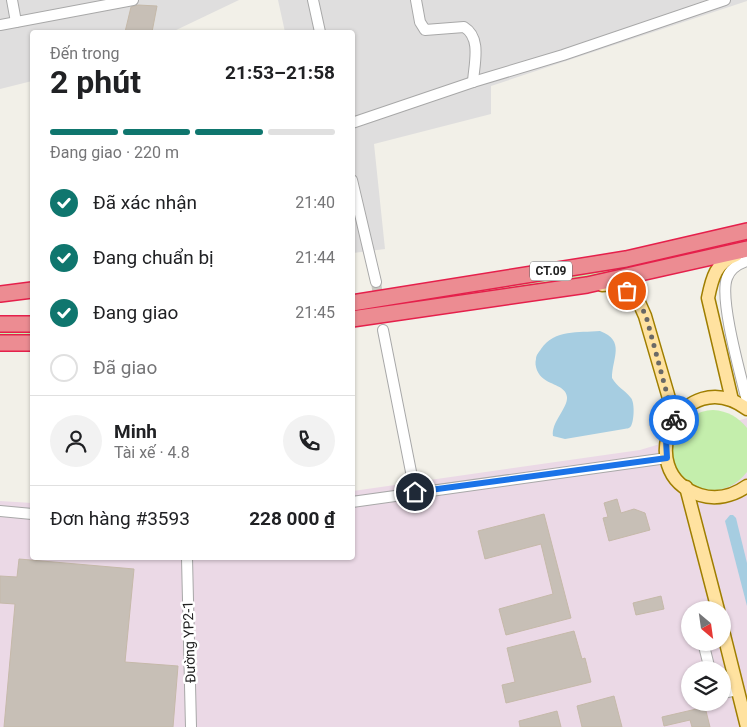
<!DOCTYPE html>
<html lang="vi">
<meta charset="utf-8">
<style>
body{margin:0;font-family:Roboto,sans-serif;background:#f2f2f2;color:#202124;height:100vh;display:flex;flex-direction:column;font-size:19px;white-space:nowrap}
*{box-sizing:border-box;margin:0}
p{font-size:16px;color:#757577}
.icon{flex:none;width:28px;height:28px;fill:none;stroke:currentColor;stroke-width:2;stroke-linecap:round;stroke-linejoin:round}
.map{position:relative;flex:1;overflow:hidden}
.side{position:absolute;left:30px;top:30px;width:325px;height:530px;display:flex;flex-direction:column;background:#fff;border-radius:5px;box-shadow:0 1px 4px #0004}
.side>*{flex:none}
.needle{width:32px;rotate:151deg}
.tools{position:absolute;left:681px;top:601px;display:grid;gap:10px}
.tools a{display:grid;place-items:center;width:50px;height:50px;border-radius:50%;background:#fff;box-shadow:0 1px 4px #0004;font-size:25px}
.pin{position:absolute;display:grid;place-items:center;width:42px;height:42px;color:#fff;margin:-21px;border:2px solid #fff;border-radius:50%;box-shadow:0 1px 5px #0007}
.courier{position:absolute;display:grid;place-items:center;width:50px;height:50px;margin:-25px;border:4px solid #1a73e8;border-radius:50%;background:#fff;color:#222;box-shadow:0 1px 6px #0007}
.summary em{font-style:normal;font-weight:700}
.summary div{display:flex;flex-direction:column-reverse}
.summary{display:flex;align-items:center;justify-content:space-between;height:85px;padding:0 20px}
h1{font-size:32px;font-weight:700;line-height:38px}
.bar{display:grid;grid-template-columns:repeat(4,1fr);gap:8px 5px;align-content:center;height:60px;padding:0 20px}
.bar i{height:6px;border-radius:4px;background:#e0e0e0}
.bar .on{background:#0f766e}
.bar p{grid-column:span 4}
.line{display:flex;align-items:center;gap:12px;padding:0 20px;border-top:1px solid #e0e0e0}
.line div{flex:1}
.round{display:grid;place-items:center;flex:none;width:52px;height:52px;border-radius:26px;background:#f2f2f2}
ol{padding:0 20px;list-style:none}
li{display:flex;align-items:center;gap:15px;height:55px}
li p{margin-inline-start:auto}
li .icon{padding:5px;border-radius:50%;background:#0f766e;color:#fff;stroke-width:4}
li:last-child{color:#757577}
li i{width:28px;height:28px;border:2px solid #e0e0e0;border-radius:50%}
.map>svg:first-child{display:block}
</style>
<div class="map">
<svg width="747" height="727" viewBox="0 0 747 727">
<rect width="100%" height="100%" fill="#f2f0e8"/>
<!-- residential -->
<g fill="#dfdede">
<polygon points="0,0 239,0 172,32 32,32 32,81 0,89"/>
<polygon points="278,0 747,0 747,1 491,86 491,114 374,144 385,249 353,253 352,32 285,32"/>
</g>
<!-- industrial -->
<path fill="#ebd9e6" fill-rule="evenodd" d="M 747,418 L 747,727 L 0,727 L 0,501 L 32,503 L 32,558 L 352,558 L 353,491 L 640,450 ZM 690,610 L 722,610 L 722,642 L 690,642 ZM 690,670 L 722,670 L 722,702 L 690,702 Z"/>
<!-- grass -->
<g fill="#c4eeac">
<path d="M 747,237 L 747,242 L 591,277 L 353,314 L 352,309 C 486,293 616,265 747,237 Z"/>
<polygon points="32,331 32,337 0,338 0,332"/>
<path d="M 713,410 C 728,411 738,417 747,428 L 747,472 C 713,515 654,474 677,431 C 685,417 698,411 713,410 Z"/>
</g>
<!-- water -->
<g fill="#a6cde1">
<path d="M 600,331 C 626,341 612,358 612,378 C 617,387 625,390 631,398 C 635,403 634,421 631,426 C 629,429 628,428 624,429 L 565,439 L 553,436 C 551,422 568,408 567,397 C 566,386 551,385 544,379 C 538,375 534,366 536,359 C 536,355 539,352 541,349 C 555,329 578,333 600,331 Z"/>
<polygon points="730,515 733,515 736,518 747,563 747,606 725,521"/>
</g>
<!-- building -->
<g fill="#c7bfb6" stroke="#c5b9a9">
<polygon points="138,5 157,6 152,32 125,32 131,7"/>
<polygon points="617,499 621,513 634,509 645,513 650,530 609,541 603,518 608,517 604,503"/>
<polygon points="544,514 571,618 506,635 499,609 553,594 541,544 485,559 478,531"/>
<polygon points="19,559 134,569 125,662 178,666 173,727 4,727 15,604 0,603 0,576 17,577"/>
<polygon points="661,596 664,609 636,615 633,603"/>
<polygon points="574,631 582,659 585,658 591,682 506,703 502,685 515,682 507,648"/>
<polygon points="614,696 622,727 582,727 577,706"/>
<polygon points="705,707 710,727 692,727 690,720 664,726 662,717"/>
<polygon points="557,711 561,727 520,727 519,721"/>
</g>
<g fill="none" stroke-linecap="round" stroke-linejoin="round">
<!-- minor-tunnel -->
<polyline stroke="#c8c7c0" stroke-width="10" stroke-dasharray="10 5" stroke-linecap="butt" points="376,282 383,330"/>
<!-- minor casing -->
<g stroke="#a8a8a8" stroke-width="12">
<g id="minor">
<polyline points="12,0 16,22"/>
<polyline points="313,0 320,32"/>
<path d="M 416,0 L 420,22 L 425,30 L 464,27 C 482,38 474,64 473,82"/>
<polyline points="0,25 133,0"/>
<polyline points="352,123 473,82 563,55 725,0"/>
<polyline points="352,180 376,282"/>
<path d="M 747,261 C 738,264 730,269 727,278 C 719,299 741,376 747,401"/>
<polyline points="383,330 415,492"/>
<polyline points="352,502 667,458"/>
<polyline points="0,511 32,514"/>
<polyline points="187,558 191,727"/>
<polyline points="703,642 710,670"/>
<polyline points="722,693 738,690"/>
</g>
</g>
<!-- major casing -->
<g stroke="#9f7e00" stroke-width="15">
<g id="major">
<polyline points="602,285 615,284 627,291 637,298 645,316 675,419"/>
<path d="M 732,400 L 708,298 C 712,278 716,262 736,255"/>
<path d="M 747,409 C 683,361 628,471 700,495 C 716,500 733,496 747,486"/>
<polyline points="686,487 718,610"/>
<polyline points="722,627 747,727"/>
</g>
</g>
<!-- highway casing -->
<g stroke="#e5204b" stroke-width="18">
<g id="highway">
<polyline points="0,294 32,290"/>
<polyline points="352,303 626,259 747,231"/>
<polyline points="352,319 587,285 747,249"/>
<polyline points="0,324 32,324"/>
<polyline points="0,343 32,343"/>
</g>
</g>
<!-- minor -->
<use href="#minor" stroke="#fff" stroke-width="10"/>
<!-- major -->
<use href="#major" stroke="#ffe2a0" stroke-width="12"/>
<!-- highway -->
<use href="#highway" stroke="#ec8c92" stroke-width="15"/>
</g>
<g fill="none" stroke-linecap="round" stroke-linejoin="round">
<!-- done -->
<polyline stroke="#6a6967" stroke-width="5" stroke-dasharray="0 9" points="627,291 637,298 646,316 674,420"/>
<!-- route -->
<polyline stroke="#1a73e8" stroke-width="6" points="415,492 667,458 666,440 674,420"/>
</g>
<g text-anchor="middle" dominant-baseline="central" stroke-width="5" stroke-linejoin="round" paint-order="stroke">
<!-- shield labels -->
<rect fill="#fff" stroke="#646464" stroke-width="1" x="530" y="261.5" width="42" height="19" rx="4"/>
<g font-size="12" font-weight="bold" fill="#212121">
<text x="551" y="271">CT.09</text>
</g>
<!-- street labels -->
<g font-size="14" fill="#212121" stroke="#fff">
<text transform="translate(189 642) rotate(-92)">Đường YP2-1</text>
</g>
</g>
</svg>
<div class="tools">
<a><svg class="needle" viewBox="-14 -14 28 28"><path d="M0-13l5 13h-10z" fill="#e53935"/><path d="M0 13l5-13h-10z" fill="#757577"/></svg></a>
<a><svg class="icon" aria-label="layers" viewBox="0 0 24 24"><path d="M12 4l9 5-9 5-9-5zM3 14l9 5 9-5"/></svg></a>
</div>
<div class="pin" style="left:627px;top:291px;background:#ea580c"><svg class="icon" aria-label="bag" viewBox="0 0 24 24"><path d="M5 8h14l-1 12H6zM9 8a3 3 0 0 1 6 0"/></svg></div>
<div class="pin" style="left:415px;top:492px;background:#1f2937"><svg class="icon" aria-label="home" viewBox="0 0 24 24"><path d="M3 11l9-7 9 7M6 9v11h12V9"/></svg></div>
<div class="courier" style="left:674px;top:420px"><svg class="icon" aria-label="bike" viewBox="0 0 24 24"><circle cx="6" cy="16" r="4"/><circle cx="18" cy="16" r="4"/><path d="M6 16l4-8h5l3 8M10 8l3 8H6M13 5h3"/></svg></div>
<section class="side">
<div class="summary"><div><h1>2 phút</h1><p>Đến trong</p></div><em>21:53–21:58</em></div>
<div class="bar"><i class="on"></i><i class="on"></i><i class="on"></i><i></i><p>Đang giao · 220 m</p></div>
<ol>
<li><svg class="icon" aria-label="check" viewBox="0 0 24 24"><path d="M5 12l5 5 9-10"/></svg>Đã xác nhận<p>21:40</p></li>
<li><svg class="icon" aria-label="check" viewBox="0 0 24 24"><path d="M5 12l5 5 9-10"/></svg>Đang chuẩn bị<p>21:44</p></li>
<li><svg class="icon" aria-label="check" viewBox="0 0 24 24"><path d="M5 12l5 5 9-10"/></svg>Đang giao<p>21:45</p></li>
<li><i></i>Đã giao</li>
</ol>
<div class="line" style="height:90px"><a class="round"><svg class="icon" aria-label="person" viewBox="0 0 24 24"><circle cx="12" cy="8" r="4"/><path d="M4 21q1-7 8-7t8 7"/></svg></a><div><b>Minh</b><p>Tài xế · 4.8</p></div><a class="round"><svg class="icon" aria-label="phone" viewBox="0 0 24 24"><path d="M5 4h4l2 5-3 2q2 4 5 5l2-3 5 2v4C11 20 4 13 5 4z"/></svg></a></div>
<div class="line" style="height:65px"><div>Đơn hàng #3593</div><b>228 000 ₫</b></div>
</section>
</div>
